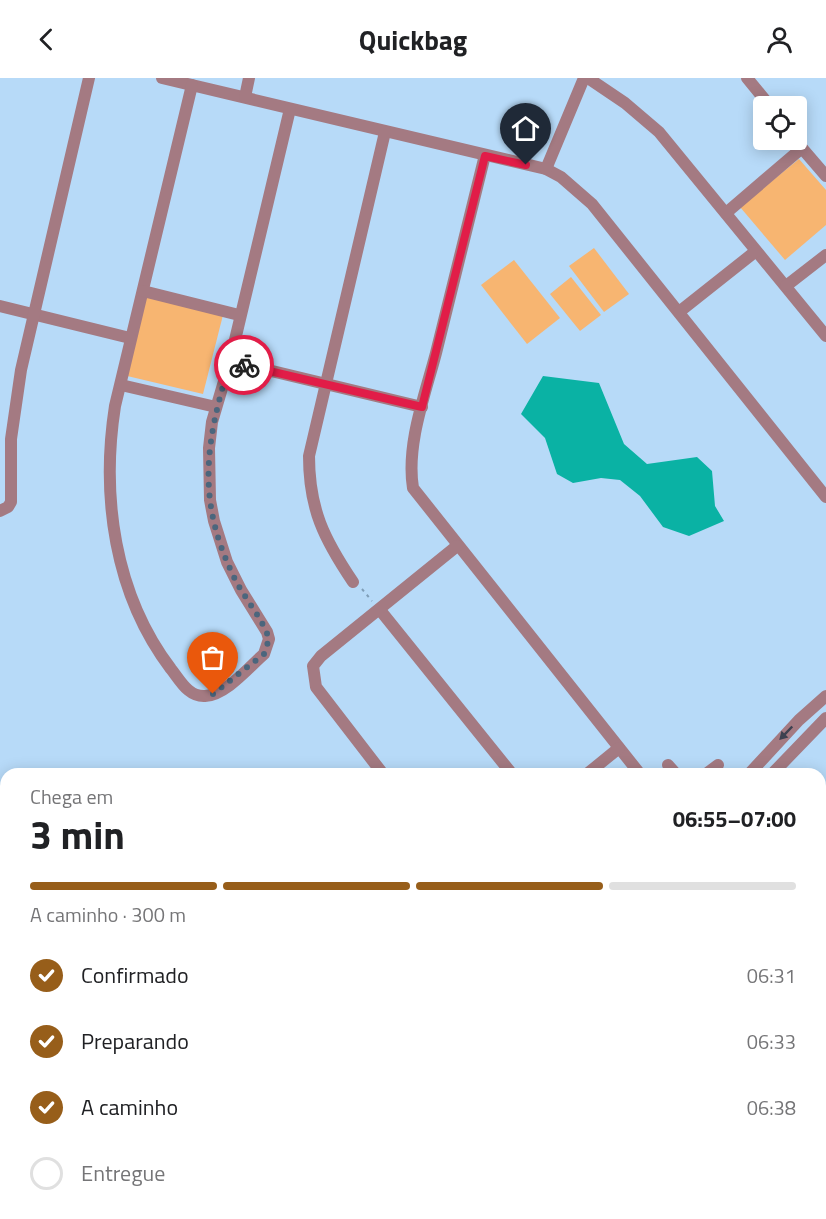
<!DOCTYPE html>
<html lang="pt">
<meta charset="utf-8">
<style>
body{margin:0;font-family:"Titillium Web",sans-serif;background:#f2f2f2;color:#202124;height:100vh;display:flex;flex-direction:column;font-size:22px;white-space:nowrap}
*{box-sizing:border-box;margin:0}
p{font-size:20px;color:#757577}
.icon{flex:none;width:33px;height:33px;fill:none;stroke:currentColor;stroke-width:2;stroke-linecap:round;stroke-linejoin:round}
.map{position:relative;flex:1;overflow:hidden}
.drawer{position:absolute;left:0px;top:690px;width:826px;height:452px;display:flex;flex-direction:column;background:#fff;border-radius:18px 18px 0 0;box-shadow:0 3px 15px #0003}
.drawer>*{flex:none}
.controls{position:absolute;left:753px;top:18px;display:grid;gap:12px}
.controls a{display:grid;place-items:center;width:54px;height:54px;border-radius:6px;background:#fff;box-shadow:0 3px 15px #0003;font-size:30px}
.pin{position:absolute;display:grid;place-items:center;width:51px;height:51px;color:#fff;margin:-62px -26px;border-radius:50% 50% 50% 0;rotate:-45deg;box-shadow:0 0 6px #0007}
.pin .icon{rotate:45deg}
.courier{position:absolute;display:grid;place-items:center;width:60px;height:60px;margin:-30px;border:4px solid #e11d48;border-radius:50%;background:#fff;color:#222;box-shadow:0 2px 8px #0007}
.overview em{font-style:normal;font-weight:700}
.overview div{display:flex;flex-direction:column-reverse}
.overview{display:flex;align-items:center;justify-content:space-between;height:102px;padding:0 30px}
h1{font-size:39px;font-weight:700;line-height:45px}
.bar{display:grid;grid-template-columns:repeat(4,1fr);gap:9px 6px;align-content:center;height:72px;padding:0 30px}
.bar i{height:8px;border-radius:4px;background:#e0e0e0}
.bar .current{background:#975e1a}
.bar p{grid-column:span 4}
ol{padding:0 30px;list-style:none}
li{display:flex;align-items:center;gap:18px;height:66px}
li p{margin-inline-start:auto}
li .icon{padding:6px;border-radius:50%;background:#975e1a;color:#fff;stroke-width:4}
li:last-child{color:#757577}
li i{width:33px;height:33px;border:3px solid #e0e0e0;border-radius:50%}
header{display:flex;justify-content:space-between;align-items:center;height:78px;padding:0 30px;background:#fff;font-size:27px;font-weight:700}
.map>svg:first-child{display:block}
</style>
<header><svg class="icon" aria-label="back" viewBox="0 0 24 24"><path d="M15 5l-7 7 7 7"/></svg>Quickbag<svg class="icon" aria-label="person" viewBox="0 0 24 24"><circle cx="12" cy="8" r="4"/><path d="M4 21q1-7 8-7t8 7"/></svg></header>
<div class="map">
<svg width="826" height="1141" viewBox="0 0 826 1141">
<rect width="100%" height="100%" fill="#b7daf8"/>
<!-- green -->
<g fill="#f7b571">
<polygon points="799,81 826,112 826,147 785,182 740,129"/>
<polygon points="594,170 629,216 604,234 569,188"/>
<polygon points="514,182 560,240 527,266 481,207"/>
<polygon points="571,199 601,237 580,253 550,216"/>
<polygon points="141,217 223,237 203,316 123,297"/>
</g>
<!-- water -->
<polygon fill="#0ab2a4" points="543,298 599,305 624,366 647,386 697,379 712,393 715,428 724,443 689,458 663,449 640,418 620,402 601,400 573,405 557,396 545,360 521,336"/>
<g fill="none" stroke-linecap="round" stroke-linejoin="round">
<!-- path -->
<polyline stroke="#7f9eb8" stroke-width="2" stroke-dasharray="3 4.5" stroke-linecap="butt" points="362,511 372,523"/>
<!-- minor -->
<g stroke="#a47a82" stroke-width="12">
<polyline points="162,0 546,91 561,99 592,126 826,419"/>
<polyline points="588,0 625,25 659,54 826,258"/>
<polyline points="747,0 770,28"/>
<path d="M 192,7 L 115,328 C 101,418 114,516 171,591 C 180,602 188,619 205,618 C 226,617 249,589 264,576 L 269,561 L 267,554 L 241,512 L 227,484 L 214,443 L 210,422 L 209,370 L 212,344 L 230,283 L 290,31"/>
<polyline points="245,19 249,0"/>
<polyline points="795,62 826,98"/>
<path d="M 485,77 C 469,143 452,209 436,275 C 425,317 406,367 413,410 L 640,696"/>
<polyline points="546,91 584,0"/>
<polyline points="726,135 802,70"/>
<polyline points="786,208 826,177"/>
<polyline points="143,213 239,237"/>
<polyline points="0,228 130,260"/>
<polyline points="679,234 756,173"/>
<polyline points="230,283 422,329"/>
<polyline points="121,307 216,329"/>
<polyline points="0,433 8,429 11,424 11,361 21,292 89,0"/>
<path d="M 353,504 C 324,461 309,431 309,378 L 385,54"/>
<polyline points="380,532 512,696"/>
<polyline points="668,687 676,696"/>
<polyline points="383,696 316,609 313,588 321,578 457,468"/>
<polyline points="587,696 619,670"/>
<polyline points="706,696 718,687"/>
<polyline points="749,696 799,642 826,618"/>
<polyline points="772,696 826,640"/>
<polyline points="820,1025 826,1023"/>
<polyline points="820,1110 826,1109"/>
<polyline points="571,1136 572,1141"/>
<polyline points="782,1136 783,1141"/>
<polyline points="709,1141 729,1136"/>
</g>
<!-- major -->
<g stroke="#732c40" stroke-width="15">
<polyline points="0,983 6,991"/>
<polyline points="0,1087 6,1095"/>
<polyline points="35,1136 39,1141"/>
<polyline points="58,1136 61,1141"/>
</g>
</g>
<!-- one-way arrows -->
<defs><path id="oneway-solid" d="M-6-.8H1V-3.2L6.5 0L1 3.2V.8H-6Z" transform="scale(1.5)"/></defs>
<use fill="#3d4150" href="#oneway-solid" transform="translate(786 655) rotate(134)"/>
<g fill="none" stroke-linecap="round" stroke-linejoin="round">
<!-- done -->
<path stroke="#4b667d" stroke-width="6" stroke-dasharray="0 10.8" d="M 213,616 L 264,576 L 269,561 C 262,539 243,519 233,497 C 196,420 206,363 230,284 L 244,287"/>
<!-- route -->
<polyline stroke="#e11d48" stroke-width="8" points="244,287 422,329 485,78 526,87"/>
</g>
</svg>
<div class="controls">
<a><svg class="icon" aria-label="locate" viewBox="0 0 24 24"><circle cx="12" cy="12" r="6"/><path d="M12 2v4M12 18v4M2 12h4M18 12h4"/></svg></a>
</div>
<div class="pin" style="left:213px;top:616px;background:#ea580c"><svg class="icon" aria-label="bag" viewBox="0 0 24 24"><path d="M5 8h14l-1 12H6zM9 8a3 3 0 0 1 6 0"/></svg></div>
<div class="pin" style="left:526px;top:87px;background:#1f2937"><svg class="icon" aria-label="home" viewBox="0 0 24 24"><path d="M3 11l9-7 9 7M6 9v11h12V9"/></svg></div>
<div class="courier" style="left:244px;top:287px"><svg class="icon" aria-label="bike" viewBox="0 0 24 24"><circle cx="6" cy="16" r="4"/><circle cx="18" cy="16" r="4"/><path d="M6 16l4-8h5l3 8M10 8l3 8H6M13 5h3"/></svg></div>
<section class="drawer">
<div class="overview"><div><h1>3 min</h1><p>Chega em</p></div><em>06:55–07:00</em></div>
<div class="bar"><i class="current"></i><i class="current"></i><i class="current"></i><i></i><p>A caminho · 300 m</p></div>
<ol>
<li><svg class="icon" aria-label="check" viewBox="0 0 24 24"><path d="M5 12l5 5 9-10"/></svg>Confirmado<p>06:31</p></li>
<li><svg class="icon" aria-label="check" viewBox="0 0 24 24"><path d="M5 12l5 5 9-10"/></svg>Preparando<p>06:33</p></li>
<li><svg class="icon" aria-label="check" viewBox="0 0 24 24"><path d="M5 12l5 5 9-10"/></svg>A caminho<p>06:38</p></li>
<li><i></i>Entregue</li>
</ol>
</section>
</div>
